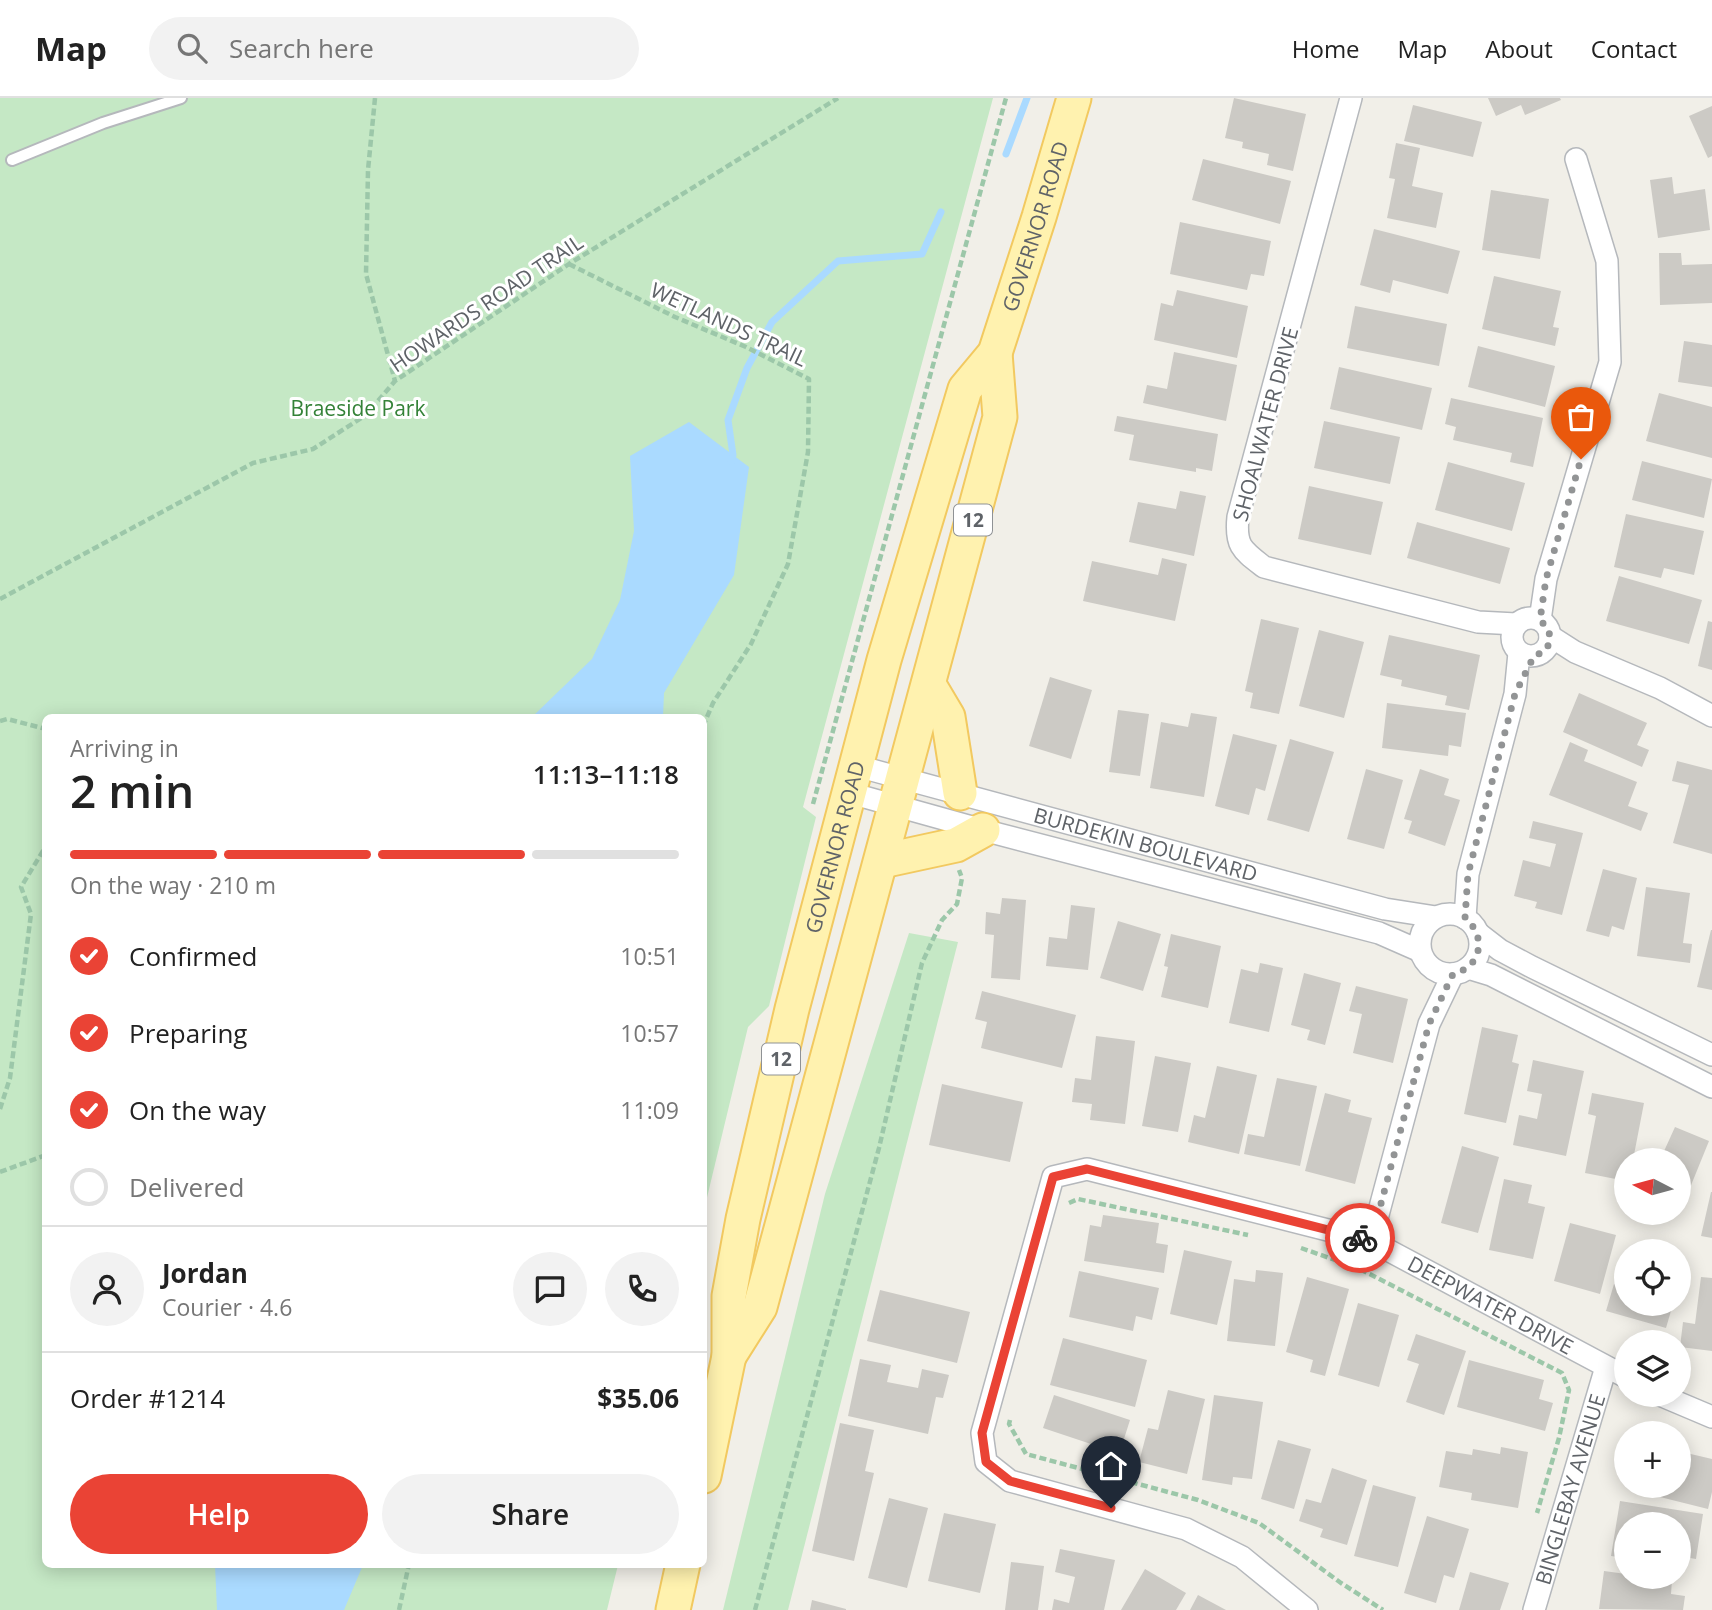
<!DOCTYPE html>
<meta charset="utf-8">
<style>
body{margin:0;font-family:"Open Sans",sans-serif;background:#f2f2f2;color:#222;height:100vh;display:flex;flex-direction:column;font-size:26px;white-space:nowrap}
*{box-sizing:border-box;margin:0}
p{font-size:23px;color:#767676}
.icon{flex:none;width:38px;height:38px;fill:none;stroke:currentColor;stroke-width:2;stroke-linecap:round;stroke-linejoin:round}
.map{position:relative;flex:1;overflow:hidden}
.drawer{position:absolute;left:42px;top:616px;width:665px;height:854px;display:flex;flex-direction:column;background:#fff;border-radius:10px;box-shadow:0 4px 18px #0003}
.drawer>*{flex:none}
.needle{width:46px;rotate:276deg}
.tools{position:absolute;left:1614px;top:1050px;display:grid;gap:14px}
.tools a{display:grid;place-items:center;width:77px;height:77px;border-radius:50%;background:#fff;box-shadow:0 4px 18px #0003;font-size:35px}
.pin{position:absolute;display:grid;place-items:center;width:60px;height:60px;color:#fff;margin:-72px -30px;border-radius:50% 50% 50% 0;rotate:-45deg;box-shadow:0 0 7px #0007}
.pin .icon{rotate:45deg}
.courier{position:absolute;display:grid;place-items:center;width:70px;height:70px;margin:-35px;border:5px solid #ea4335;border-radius:50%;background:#fff;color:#222;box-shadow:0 2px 9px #0007}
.overview em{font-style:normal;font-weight:600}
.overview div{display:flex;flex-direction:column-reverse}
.overview{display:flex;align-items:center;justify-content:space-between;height:119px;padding:0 28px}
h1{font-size:46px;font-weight:600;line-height:52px}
.bar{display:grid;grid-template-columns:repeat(4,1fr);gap:10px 7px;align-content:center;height:84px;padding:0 28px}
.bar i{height:9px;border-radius:5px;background:#e0e0e0}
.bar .selected{background:#ea4335}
.bar p{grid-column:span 4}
.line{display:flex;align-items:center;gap:18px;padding:0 28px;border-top:2px solid #e0e0e0}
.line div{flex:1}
.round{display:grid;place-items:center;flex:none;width:74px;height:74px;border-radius:37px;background:#f2f2f2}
ol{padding:0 28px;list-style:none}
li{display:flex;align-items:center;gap:21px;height:77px}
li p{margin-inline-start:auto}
li .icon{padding:7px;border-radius:50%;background:#ea4335;color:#fff;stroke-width:4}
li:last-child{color:#767676}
li i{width:38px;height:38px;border:4px solid #e0e0e0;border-radius:50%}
.cta{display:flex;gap:14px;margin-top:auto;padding:14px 28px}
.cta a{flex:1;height:80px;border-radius:42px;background:#ea4335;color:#fff;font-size:28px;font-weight:600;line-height:80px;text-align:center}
.cta a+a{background:#f2f2f2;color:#222}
header{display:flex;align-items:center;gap:42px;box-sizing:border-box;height:98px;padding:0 35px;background:#fff;border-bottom:2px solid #e0e0e0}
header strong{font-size:33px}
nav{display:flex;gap:38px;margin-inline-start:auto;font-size:24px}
.search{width:490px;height:63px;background:#f2f2f2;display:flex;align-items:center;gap:18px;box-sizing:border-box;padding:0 24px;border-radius:38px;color:#767676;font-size:26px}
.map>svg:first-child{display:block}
</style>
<header>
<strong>Map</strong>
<div class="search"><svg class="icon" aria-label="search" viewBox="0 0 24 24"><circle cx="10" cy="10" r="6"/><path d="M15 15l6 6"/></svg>Search here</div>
<nav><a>Home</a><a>Map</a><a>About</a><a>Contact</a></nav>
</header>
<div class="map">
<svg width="1712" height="1512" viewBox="0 0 1712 1512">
<rect width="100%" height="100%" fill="#f1efe8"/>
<!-- green -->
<g fill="#c5e8c5">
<polygon points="0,0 993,0 803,709 816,719 769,908 748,929 704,1112 704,620 46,620 46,1466 618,1467 607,1512 0,1512"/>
<polygon points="909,835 958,844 788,1512 723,1512 825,1096"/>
</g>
<!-- water -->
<g fill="#aadaff">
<polygon points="689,324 749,369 734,477 664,595 663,619 532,619 592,561 620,502 634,433 630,358"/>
<polygon points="215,1467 215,1466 363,1467 344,1512 217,1512"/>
</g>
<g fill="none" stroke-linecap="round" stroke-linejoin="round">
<!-- stream -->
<g stroke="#aadaff" stroke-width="7">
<polyline points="1006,56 1027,0"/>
<polyline points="731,364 733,357 728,322 747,270 772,224 838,163 922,156 941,114"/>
</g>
</g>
<!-- building -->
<g fill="#cccac5">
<polygon points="1234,0 1306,16 1293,73 1267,67 1269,56 1242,50 1243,44 1225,40"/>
<polygon points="1488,0 1560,0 1561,2 1525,17 1521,7 1496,18"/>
<polygon points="1413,7 1482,24 1473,59 1404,43"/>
<polygon points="1712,8 1712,58 1708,60 1689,18"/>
<polygon points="1396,45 1420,50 1412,88 1443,95 1436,130 1387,120 1395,81 1389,80"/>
<polygon points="1203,61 1291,83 1280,126 1192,102"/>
<polygon points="1672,79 1674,96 1705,91 1710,132 1658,140 1650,82"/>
<polygon points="1491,92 1549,101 1540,161 1482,152"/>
<polygon points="1180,124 1271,143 1264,178 1251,176 1247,192 1170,176"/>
<polygon points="1374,131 1460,153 1448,196 1393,182 1390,195 1360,187"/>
<polygon points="1659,155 1681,155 1682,167 1712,166 1712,205 1660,207"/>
<polygon points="1494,178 1561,193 1553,229 1559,230 1555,248 1482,231"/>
<polygon points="1177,192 1248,208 1237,260 1154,242 1161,205 1173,208"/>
<polygon points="1355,208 1447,226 1439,268 1347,250"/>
<polygon points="1684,243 1712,247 1712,289 1678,284"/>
<polygon points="1478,248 1555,268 1545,309 1468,289"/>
<polygon points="1174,254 1237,267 1226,323 1143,305 1147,287 1167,291"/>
<polygon points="1339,269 1432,290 1422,332 1330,311"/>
<polygon points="1659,295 1712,309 1712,360 1646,343"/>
<polygon points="1451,300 1543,320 1533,369 1510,364 1512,355 1453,342 1456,329 1445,326"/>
<polygon points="1117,318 1218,336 1212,373 1196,370 1196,374 1129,362 1134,337 1114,333"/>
<polygon points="1324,323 1400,339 1390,386 1314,370"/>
<polygon points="1642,363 1712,381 1704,420 1632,402"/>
<polygon points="1448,364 1525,385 1512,433 1435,412"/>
<polygon points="1309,388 1383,404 1371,457 1298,441"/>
<polygon points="1180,393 1206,398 1194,458 1129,444 1138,404 1176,411"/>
<polygon points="1626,416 1704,433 1694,477 1664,470 1661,480 1614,469"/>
<polygon points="1417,424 1510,450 1500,486 1407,460"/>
<polygon points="1162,460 1187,466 1175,523 1083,503 1092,463 1158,477"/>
<polygon points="1619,478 1702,502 1689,546 1606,523"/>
<polygon points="1261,521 1299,530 1279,616 1250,610 1253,595 1245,593"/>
<polygon points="1708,523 1712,524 1712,572 1698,568"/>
<polygon points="1319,532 1364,544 1344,620 1299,608"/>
<polygon points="1389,537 1480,557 1469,612 1445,607 1447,598 1401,588 1402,582 1380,577"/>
<polygon points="1050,579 1092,592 1071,661 1029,648"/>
<polygon points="1579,595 1647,625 1637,647 1649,652 1642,669 1563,634"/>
<polygon points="1387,605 1466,615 1461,649 1449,647 1448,658 1382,650"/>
<polygon points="1118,612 1149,616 1140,678 1109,674"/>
<polygon points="1191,615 1217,619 1204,699 1150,690 1161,624 1188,629"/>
<polygon points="1233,636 1277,647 1265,693 1256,690 1249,717 1215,708"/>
<polygon points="1290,641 1334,654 1309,734 1267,722"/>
<polygon points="1570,644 1588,652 1584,663 1637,684 1628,708 1648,715 1641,733 1549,697"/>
<polygon points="1677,663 1712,672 1712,756 1673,745 1689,687 1672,683"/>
<polygon points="1366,671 1403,682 1384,751 1347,741"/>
<polygon points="1420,671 1449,681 1444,697 1460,702 1445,748 1408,735 1412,723 1404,721"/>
<polygon points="1533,723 1583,735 1562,817 1535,810 1537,804 1514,798 1523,762 1550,769 1556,746 1529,740"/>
<polygon points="1603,771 1637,780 1624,832 1612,828 1609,839 1586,833"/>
<polygon points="1646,789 1690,795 1683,845 1692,846 1690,865 1637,858"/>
<polygon points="1002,800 1026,802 1020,882 991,880 994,837 985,836 986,814 1000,816"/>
<polygon points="1071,807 1095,810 1088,872 1046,868 1049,839 1067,841"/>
<polygon points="1118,823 1161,836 1143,893 1100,880"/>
<polygon points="1711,832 1712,832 1712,892 1697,889"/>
<polygon points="1171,836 1221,848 1208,910 1161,899 1168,869 1164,868"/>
<polygon points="1260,865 1283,870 1269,934 1229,925 1241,871 1258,875"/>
<polygon points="1304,875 1341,885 1325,947 1307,942 1310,932 1291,927"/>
<polygon points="1356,888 1408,901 1393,965 1353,955 1362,916 1349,913"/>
<polygon points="982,893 1076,917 1062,970 981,950 987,924 975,921"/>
<polygon points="1482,929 1518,937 1512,964 1519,966 1506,1025 1464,1016"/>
<polygon points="1096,938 1135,943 1125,1026 1090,1022 1092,1006 1072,1004 1075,980 1091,982"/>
<polygon points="1155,958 1191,965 1178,1034 1142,1028"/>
<polygon points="1533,962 1584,973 1566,1058 1513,1047 1519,1017 1537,1021 1542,996 1527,993"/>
<polygon points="1217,968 1257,977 1239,1056 1188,1044 1194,1017 1205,1020"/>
<polygon points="1277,980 1317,988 1300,1068 1244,1056 1248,1036 1264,1039"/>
<polygon points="942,986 1023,1004 1010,1064 929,1047"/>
<polygon points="1325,995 1351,1002 1348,1014 1372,1020 1355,1086 1305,1073"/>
<polygon points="1592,995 1644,1005 1633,1062 1626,1062 1626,1083 1585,1075 1596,1018 1588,1016"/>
<polygon points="1675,1029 1709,1043 1683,1107 1678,1105 1678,1062 1660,1062"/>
<polygon points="1462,1048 1499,1059 1478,1135 1441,1125"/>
<polygon points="1504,1081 1532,1087 1528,1105 1545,1109 1533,1161 1489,1152"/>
<polygon points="1711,1094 1712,1094 1712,1140 1701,1138"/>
<polygon points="1103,1117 1159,1125 1156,1145 1168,1147 1164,1175 1084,1163 1090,1127 1101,1129"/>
<polygon points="1570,1125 1616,1137 1600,1196 1554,1183"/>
<polygon points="1184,1152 1232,1163 1217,1227 1170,1216"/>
<polygon points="1678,1162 1685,1164 1679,1184 1678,1184"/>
<polygon points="1256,1172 1283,1175 1275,1248 1227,1243 1234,1181 1255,1184"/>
<polygon points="1079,1173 1159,1190 1152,1222 1136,1218 1133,1233 1069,1219"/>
<polygon points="1307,1179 1349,1191 1325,1278 1310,1274 1313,1262 1286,1254"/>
<polygon points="1701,1179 1712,1180 1712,1253 1680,1249 1683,1224 1695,1226"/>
<polygon points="1614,1186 1626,1189 1626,1206 1673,1206 1666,1230 1606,1213"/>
<polygon points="880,1192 970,1214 957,1265 867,1243"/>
<polygon points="1358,1205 1399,1217 1379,1289 1338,1277"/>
<polygon points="1416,1236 1466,1253 1444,1317 1406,1304 1419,1266 1407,1262"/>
<polygon points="1063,1240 1147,1262 1135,1309 1050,1287"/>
<polygon points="860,1261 891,1267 887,1284 918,1290 922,1271 949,1277 943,1300 936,1299 928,1336 848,1318"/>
<polygon points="1469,1262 1544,1282 1539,1301 1553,1305 1545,1333 1457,1309"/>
<polygon points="1168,1292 1205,1301 1187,1376 1139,1364 1148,1330 1158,1332"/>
<polygon points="1054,1297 1130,1322 1123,1344 1109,1340 1106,1351 1043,1330"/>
<polygon points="1214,1297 1263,1304 1252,1381 1233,1379 1232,1387 1202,1382"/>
<polygon points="840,1325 874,1332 865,1373 874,1375 854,1463 812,1453"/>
<polygon points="1278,1342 1311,1351 1294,1411 1261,1401"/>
<polygon points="1501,1349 1528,1354 1518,1410 1471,1402 1472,1395 1439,1389 1446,1353 1472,1357 1473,1351 1500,1356"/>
<polygon points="1678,1353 1712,1361 1712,1394 1708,1411 1632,1392 1633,1388 1678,1388"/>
<polygon points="1332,1370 1367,1382 1347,1447 1320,1439 1323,1431 1299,1423 1306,1401 1321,1405"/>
<polygon points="1373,1387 1416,1399 1398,1469 1354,1458"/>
<polygon points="889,1400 928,1410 907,1490 868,1480"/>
<polygon points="1620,1403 1703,1416 1696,1461 1678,1458 1678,1426 1626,1426 1626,1460 1611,1458"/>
<polygon points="944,1415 996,1426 980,1495 928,1483"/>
<polygon points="1427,1418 1469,1431 1454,1480 1444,1477 1436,1505 1404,1495"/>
<polygon points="1060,1451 1115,1462 1104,1512 1052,1512 1054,1501 1069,1505 1075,1479 1055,1474"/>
<polygon points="1011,1464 1044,1468 1038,1512 1005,1512"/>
<polygon points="1145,1471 1186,1495 1176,1512 1121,1512"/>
<polygon points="1604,1473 1626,1476 1626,1479 1672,1482 1671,1496 1685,1498 1683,1512 1599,1511"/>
<polygon points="1470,1474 1509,1485 1500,1512 1459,1512"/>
<polygon points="1198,1497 1226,1512 1190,1512"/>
<polygon points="812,1502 846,1511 846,1512 810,1512"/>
</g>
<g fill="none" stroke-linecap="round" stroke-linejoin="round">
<!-- service casing -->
<g stroke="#b5b8bc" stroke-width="14">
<polyline id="service" points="12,62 103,25 181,0"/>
</g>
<!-- minor casing -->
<g stroke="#b5b8bc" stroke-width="24">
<g id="minor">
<path d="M 1351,0 L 1238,419 C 1235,448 1242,452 1264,469 L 1478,524 L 1516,526"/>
<circle cx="1531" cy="539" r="19"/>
<polyline points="1540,522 1546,481 1610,264 1607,163 1576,61"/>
<polyline points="1550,538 1575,554 1660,590 1712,618"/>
<path id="s1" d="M 857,668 L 1385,811 L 1436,819"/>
<polyline points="850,695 983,732 1379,835 1420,853"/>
<circle cx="1450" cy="846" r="30"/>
<polyline points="1465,820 1468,776 1515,596 1519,555"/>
<polyline points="1478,835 1500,852 1532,869 1712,957"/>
<polyline points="1468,870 1491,877 1712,989"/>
<polyline points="1371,1143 1429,926 1453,876"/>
<polyline points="1660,1297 1712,1319"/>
<path id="s2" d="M 1307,1512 L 1242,1459 L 1186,1431 L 1010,1383 L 986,1364 L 982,1335 L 1053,1079 L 1087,1071 L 1371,1143 L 1626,1279"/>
<path id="s3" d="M 1534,1512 L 1606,1269"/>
</g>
</g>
<!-- primary casing -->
<g stroke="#f2c960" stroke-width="37">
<g id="primary">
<polyline points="929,587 948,619 960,695"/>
<polyline points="882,763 956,747 983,732"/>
<polyline points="729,1258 760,1209 1000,319 995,255"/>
<path id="s4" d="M 704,1378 L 729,1258 L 729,1198 L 743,1121 L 792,911 L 884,562 L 965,291 L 995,255 L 1039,119 L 1074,0"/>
<polyline points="673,1512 683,1466"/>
</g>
</g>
<!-- path -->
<g stroke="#9cc7a9" stroke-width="4.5" stroke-dasharray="7 3.5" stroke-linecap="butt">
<polyline points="375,0 368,72 366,176 395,283"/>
<polyline points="569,166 675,219 746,249 809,281 808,354 788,466 751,546 713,605 704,626"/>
<polyline points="0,501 253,365 313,351 366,317 395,283 569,166 838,0"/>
<polyline points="0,623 7,621 46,631"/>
<polyline points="813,706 1006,0"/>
<polyline points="0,1011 10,980 31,816 21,789 46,748"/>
<polyline points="0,1074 46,1057"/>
<polyline points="1069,1105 1078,1101 1248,1137"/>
<polyline points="1301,1150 1358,1170 1562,1275 1569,1292 1559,1340 1537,1415"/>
<polyline points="1010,1322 1009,1326 1026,1356 1198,1402 1259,1425 1341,1485 1383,1512"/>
<polyline points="399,1512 409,1466"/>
<polyline points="755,1512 879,1050 922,865 942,822 957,806 962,780 959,772"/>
</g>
<!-- service -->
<use href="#service" stroke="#fff" stroke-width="10"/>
<!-- minor -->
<use href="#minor" stroke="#fff" stroke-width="21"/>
<!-- primary -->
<use href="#primary" stroke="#fff2af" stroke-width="33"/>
</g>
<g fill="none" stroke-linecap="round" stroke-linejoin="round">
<!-- done -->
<path stroke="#929495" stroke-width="7" stroke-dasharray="0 12.6" d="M 1360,1140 L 1371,1143 L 1429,926 L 1453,876 C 1482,869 1487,838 1465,820 L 1468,776 L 1515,596 L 1534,558 L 1545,553 L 1550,544 L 1549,532 L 1540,522 L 1546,481 L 1581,361"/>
<!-- route -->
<polyline stroke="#ea4335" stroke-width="9" points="1111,1410 1010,1383 986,1364 982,1335 1053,1079 1087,1071 1360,1140"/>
</g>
<g text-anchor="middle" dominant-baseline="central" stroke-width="6" stroke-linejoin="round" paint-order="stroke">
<!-- shield labels -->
<g fill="#fff" stroke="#8f9295" stroke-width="2">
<rect x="954" y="406.5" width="38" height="31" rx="5"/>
<rect x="762" y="945.5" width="38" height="31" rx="5"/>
</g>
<g font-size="19" font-weight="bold" fill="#5f6368">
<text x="973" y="422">12</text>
<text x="781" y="961">12</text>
</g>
<!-- street labels -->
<g font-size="21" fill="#5f6368" stroke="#fff">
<text stroke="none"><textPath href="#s4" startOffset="1300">GOVERNOR ROAD</textPath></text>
<text transform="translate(486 205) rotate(-34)">HOWARDS ROAD TRAIL</text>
<text transform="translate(729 226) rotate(25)">WETLANDS TRAIL</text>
<text transform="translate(1265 326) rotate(-75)">SHOALWATER DRIVE</text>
<text stroke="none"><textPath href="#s1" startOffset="299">BURDEKIN BOULEVARD</textPath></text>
<text stroke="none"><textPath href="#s4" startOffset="644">GOVERNOR ROAD</textPath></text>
<text stroke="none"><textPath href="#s2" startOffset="1118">DEEPWATER DRIVE</textPath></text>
<text stroke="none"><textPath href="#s3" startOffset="126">BINGLEBAY AVENUE</textPath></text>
</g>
<!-- park labels -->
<g font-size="21" fill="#348238" stroke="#fff">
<text x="358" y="310">Braeside Park</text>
</g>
</g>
</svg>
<div class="tools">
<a><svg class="needle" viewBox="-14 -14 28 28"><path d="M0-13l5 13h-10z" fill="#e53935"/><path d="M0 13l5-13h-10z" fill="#767676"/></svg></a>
<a><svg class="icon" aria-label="locate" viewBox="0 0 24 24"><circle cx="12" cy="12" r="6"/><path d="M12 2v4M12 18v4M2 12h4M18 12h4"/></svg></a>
<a><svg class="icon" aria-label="layers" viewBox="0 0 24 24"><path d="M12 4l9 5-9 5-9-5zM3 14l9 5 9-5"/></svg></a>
<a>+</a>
<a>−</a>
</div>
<div class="pin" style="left:1581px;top:361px;background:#ea580c"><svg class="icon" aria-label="bag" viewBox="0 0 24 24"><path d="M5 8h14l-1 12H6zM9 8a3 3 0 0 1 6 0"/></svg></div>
<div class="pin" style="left:1111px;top:1410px;background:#1f2937"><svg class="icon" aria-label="home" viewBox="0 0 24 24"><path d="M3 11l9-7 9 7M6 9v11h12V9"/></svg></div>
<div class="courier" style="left:1360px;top:1140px"><svg class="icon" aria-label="bike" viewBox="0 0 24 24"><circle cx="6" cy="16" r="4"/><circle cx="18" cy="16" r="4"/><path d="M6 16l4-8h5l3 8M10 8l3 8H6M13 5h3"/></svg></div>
<section class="drawer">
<div class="overview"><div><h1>2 min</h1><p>Arriving in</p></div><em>11:13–11:18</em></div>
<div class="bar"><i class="selected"></i><i class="selected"></i><i class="selected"></i><i></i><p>On the way · 210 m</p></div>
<ol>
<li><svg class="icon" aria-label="check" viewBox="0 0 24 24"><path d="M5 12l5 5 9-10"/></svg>Confirmed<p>10:51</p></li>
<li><svg class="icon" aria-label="check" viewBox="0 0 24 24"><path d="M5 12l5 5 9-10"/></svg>Preparing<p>10:57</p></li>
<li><svg class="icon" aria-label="check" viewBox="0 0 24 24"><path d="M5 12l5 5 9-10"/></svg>On the way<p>11:09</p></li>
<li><i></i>Delivered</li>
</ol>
<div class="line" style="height:126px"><a class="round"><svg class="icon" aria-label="person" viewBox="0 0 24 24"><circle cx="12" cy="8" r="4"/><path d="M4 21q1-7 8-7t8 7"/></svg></a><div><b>Jordan</b><p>Courier · 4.6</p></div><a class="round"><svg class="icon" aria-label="chat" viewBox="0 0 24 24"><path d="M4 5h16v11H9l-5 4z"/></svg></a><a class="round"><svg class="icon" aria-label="phone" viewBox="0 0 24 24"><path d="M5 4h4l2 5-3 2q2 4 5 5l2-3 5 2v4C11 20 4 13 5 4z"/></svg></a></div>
<div class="line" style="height:91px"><div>Order #1214</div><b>$35.06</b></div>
<div class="cta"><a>Help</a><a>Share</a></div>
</section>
</div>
